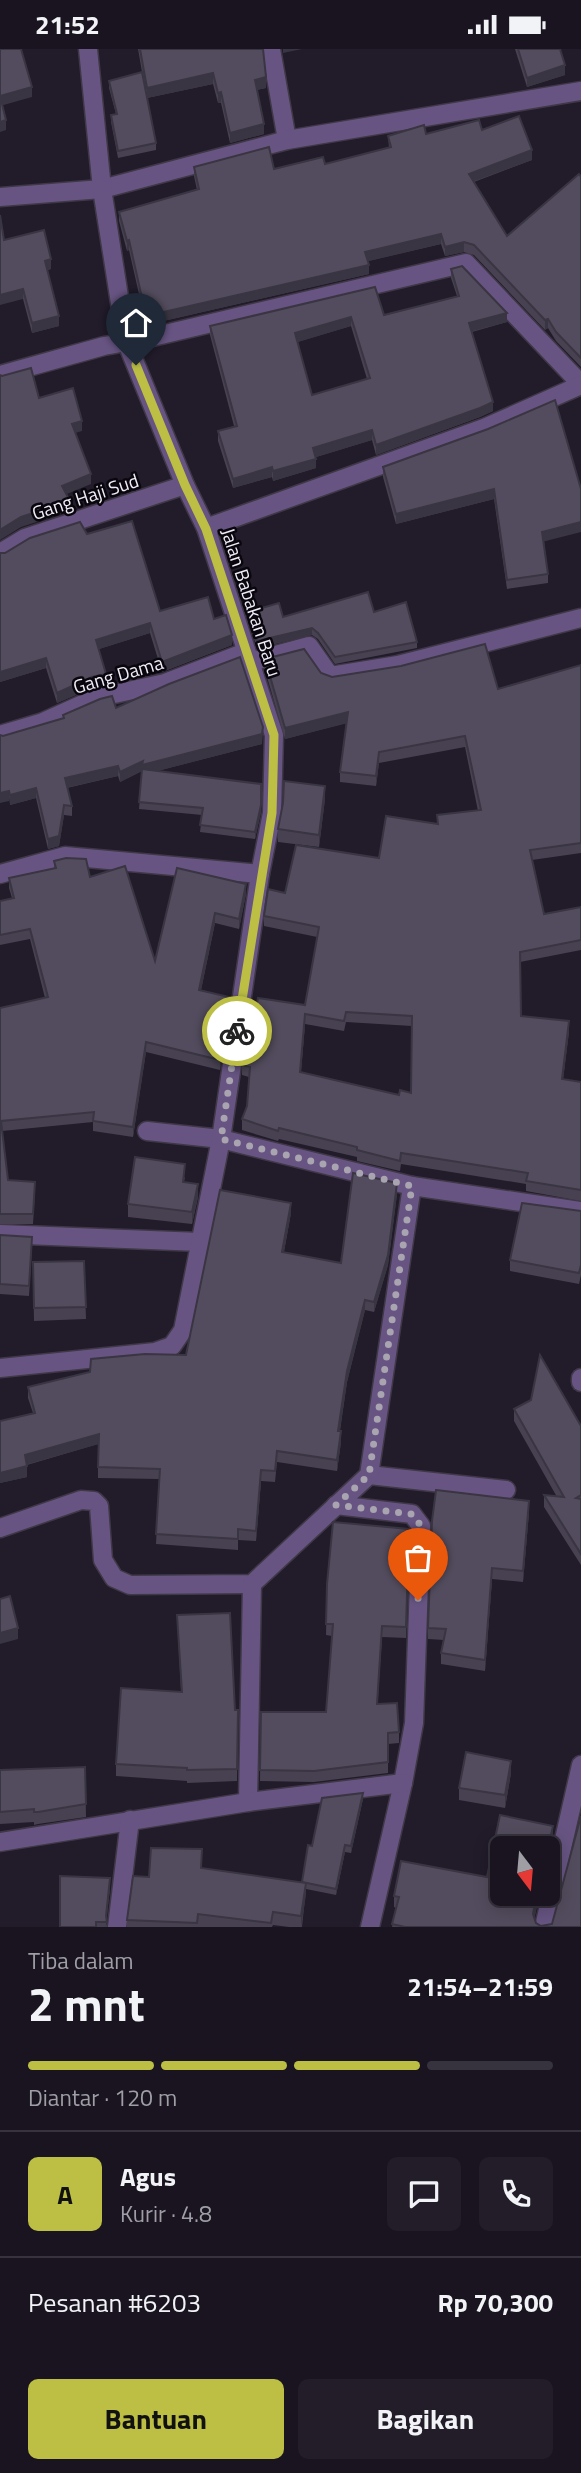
<!DOCTYPE html>
<html lang="id">
<meta charset="utf-8">
<style>
body{margin:0;font-family:"Titillium Web",sans-serif;background:#221d29;color:#f1f3f6;height:100vh;display:flex;flex-direction:column;font-size:26px;white-space:nowrap}
*{box-sizing:border-box;margin:0}
p{font-size:23px;color:#9f9ea5}
.icon{flex:none;width:38px;height:38px;fill:none;stroke:currentColor;stroke-width:2;stroke-linecap:round;stroke-linejoin:round}
.map{position:relative;height:1878px;overflow:hidden}
.details{display:flex;flex-direction:column;background:#191420;flex:1}
.details>*{flex:none}
.needle{width:46px;rotate:164deg}
.buttons{position:absolute;left:490px;top:1787px;display:grid;gap:14px}
.buttons a{display:grid;place-items:center;width:70px;height:70px;border-radius:10px;background:#191420;box-shadow:0 4px 18px #0003,0 0 0 2px #37333e;font-size:35px}
.pin{position:absolute;display:grid;place-items:center;width:60px;height:60px;color:#fff;margin:-72px -30px;border-radius:50% 50% 50% 0;rotate:-45deg;box-shadow:0 0 7px #0007}
.pin .icon{rotate:45deg}
.courier{position:absolute;display:grid;place-items:center;width:70px;height:70px;margin:-35px;border:5px solid #bcbf44;border-radius:50%;background:#fff;color:#222;box-shadow:0 2px 9px #0007}
.overview em{font-style:normal;font-weight:700}
.overview div{display:flex;flex-direction:column-reverse}
.overview{display:flex;align-items:center;justify-content:space-between;height:119px;padding:0 28px}
h1{font-size:46px;font-weight:700;line-height:52px}
.bar{display:grid;grid-template-columns:repeat(4,1fr);gap:10px 7px;align-content:center;height:84px;padding:0 28px}
.bar i{height:9px;border-radius:5px;background:#37333e}
.bar .current{background:#bcbf44}
.bar p{grid-column:span 4}
.line{display:flex;align-items:center;gap:18px;padding:0 28px;border-top:2px solid #37333e}
.line div{flex:1}
.round{display:grid;place-items:center;flex:none;width:74px;height:74px;border-radius:10px;background:#221d29}
.primary-button{display:flex;gap:14px;margin-top:auto;padding:14px 28px}
.primary-button a{flex:1;height:80px;border-radius:10px;background:#bcbf44;color:#111;font-size:28px;font-weight:700;line-height:80px;text-align:center}
.primary-button a+a{background:#221d29;color:#f1f3f6}
.status{display:flex;justify-content:space-between;align-items:center;height:49px;padding:0 35px;background:#191420;direction:ltr}
.status svg{height:19px;fill:currentColor}
.map>svg:first-child{display:block}
</style>
<div class="status"><b>21:52</b><svg viewBox="0 0 49 12"><path d="M0 12V9h3v3zM5 12V6h3v6zM10 12V3h3v9zM15 12V0h3v12zM26 1h20v11H26zM47 4h2v5h-2z"/></svg></div>
<div class="map">
<svg width="581" height="1878" viewBox="0 0 581 1878">
<rect width="100%" height="100%" fill="#211b2a"/>
<g fill="none" stroke-linecap="round" stroke-linejoin="round">
<!-- minor casing -->
<g stroke="#3e3847" stroke-width="21">
<g id="minor">
<polyline points="271,0 287,91"/>
<polyline points="0,148 102,140 287,91 581,42"/>
<polyline points="0,326 104,297 144,290 466,214 581,335"/>
<polyline points="206,479 484,379 581,336"/>
<polyline points="0,504 25,489 185,436"/>
<polyline points="250,613 309,597 330,627 398,616 581,569"/>
<polyline points="0,686 43,673 96,649 165,634 246,603"/>
<polyline points="0,825 65,807 260,825"/>
<polyline points="147,1082 221,1090 412,1137 581,1162"/>
<polyline points="0,1185 200,1193"/>
<polyline points="0,1319 155,1303 172,1297 183,1281 221,1090 260,825 272,764 274,686 206,479 185,436 126,292 102,140 88,0"/>
<polyline points="581,1329 581,1333"/>
<polyline points="369,1426 506,1441"/>
<polyline points="336,1456 412,1465 421,1477 414,1674 403,1734 370,1878"/>
<polyline points="0,1479 81,1451 94,1452 99,1457 103,1511 114,1529 130,1536 252,1535 369,1426 412,1137"/>
<polyline points="248,1753 252,1535"/>
<polyline points="0,1793 248,1753 403,1734"/>
<polyline points="117,1878 130,1771"/>
<polyline points="544,1878 581,1716"/>
</g>
</g>
<!-- minor -->
<use href="#minor" stroke="#675482" stroke-width="18"/>
</g>
<!-- wall -->
<g fill="#474151" fill-rule="evenodd">
<polygon points="138,0 263,0 266,39 257,41 264,85 230,94 221,54 218,54 213,35 147,49 156,94 156,101 118,109 111,73 111,66 116,65 109,39 109,32 142,23"/>
<polygon points="515,0 560,0 565,26 527,38"/>
<polygon points="482,81 532,111 474,133 507,187 581,128 581,318 556,292 548,279 545,281 474,206 464,203 445,207 441,195 368,212 369,225 146,276 129,201 127,202 119,172 119,163 197,141 194,127 194,118 274,120 325,115 389,99 388,87"/>
<polygon points="4,191 51,220 47,221 59,277 32,284 23,250"/>
<path d="M 451,220 L 507,273 L 472,283 L 493,362 L 480,368 L 376,406 L 372,391 L 316,408 L 316,419 L 273,432 L 272,428 L 233,439 L 218,392 L 218,382 L 234,377 L 210,286 L 210,277 L 384,266 L 457,247 L 451,229 ZM 351,277 L 367,330 L 312,346 L 297,293 Z"/>
<polygon points="488,380 544,492 548,525 548,534 507,540 494,450 396,475 383,428 383,418"/>
<polygon points="87,485 160,562 214,570 232,596 162,623 150,584 99,600 106,635 92,639 57,654 46,619 0,633 0,504 5,504"/>
<polygon points="248,563 283,568 374,563 417,593 417,599 335,615 318,590 312,586 257,599 248,570"/>
<path d="M 265,610 L 321,624 L 332,628 L 498,640 L 581,616 L 581,804 L 532,811 L 544,865 L 581,858 L 581,901 L 520,913 L 521,967 L 569,983 L 563,1030 L 581,1033 L 581,1152 L 526,1142 L 526,1135 L 401,1115 L 400,1122 L 357,1112 L 357,1108 L 279,1090 L 278,1092 L 242,1081 L 242,1070 L 247,1057 L 249,1028 L 242,1026 L 242,1016 L 257,954 L 305,956 L 317,888 L 264,877 L 264,867 L 285,844 L 379,809 L 437,775 L 437,766 L 478,762 L 465,698 L 379,714 L 376,737 L 340,733 L 340,723 L 346,674 L 285,690 L 265,621 ZM 346,973 L 412,977 L 411,1044 L 399,1046 L 301,1023 L 305,975 L 344,982 Z"/>
<polygon points="116,659 263,678 262,695 157,722 261,763 255,790 200,783 202,766 139,760 142,722 120,733 118,727 67,739 72,757 72,767 64,766 59,797 48,800 36,749 10,756 3,687 63,670 63,666"/>
<polygon points="325,750 319,798 278,793 278,780 283,754"/>
<polygon points="54,812 90,828 155,912 177,819 246,845 239,880 215,874 201,941 229,958 220,1021 146,1003 133,1088 93,1082 93,1073 2,1082 8,1131 35,1143 33,1175 0,1175 0,959 45,949 30,890 0,896 0,852 12,849 9,839 9,829 54,819"/>
<polygon points="185,1128 184,1133 198,1148 192,1175 128,1168 128,1155"/>
<polygon points="397,1145 388,1216 374,1263 365,1261 347,1333 340,1382 341,1393 337,1422 277,1413 275,1433 261,1432 256,1492 238,1491 238,1501 156,1495 159,1430 98,1429 98,1395 27,1416 27,1428 0,1434 0,1372 33,1364 28,1349 28,1338 186,1306 291,1164 284,1203 341,1214"/>
<polygon points="581,1162 581,1226 579,1235 510,1222 510,1211"/>
<polygon points="0,1186 32,1198 29,1247 0,1245"/>
<polygon points="84,1212 86,1270 34,1272 33,1213"/>
<polygon points="514,1360 581,1377 581,1516 544,1458 544,1446 557,1448 514,1372"/>
<polygon points="529,1463 523,1533 492,1530 485,1622 441,1615 441,1604 444,1591 428,1590 428,1579"/>
<polygon points="409,1491 406,1589 382,1588 377,1655 399,1683 399,1694 388,1695 388,1724 314,1733 260,1732 261,1663 326,1663 332,1587 326,1586 327,1535"/>
<polygon points="177,1566 235,1661 238,1661 237,1732 187,1734 187,1732 116,1727 116,1715 181,1643"/>
<polygon points="85,1718 86,1768 38,1775 34,1776 34,1773 0,1775 0,1721"/>
<polygon points="511,1724 505,1759 459,1751 459,1739"/>
<polygon points="363,1750 351,1804 345,1803 336,1846 306,1840 302,1878 289,1878 273,1876 272,1878 127,1878 127,1871 149,1828 302,1833 312,1797"/>
<polygon points="553,1788 534,1870 536,1874 541,1877 581,1878 392,1878 396,1859 394,1858 394,1847 487,1828"/>
<polygon points="110,1839 106,1871 107,1878 60,1878"/>
</g>
<!-- shaded-wall -->
<g fill="#3a3542">
<polygon points="283,0 302,0 283,4"/>
<polygon points="565,16 565,26 527,38 527,29"/>
<polygon points="213,24 213,35 147,49 147,39"/>
<polygon points="266,28 266,39 255,41 255,31"/>
<polygon points="32,38 32,48 0,57 0,47"/>
<polygon points="221,43 221,54 218,54 218,44"/>
<polygon points="6,71 6,81 0,83 0,73"/>
<polygon points="264,75 264,85 230,94 230,84"/>
<polygon points="532,101 532,111 469,134 469,125"/>
<polygon points="441,185 441,195 365,213 365,203"/>
<polygon points="129,191 129,201 127,202 127,192"/>
<polygon points="464,193 464,203 445,207 445,198"/>
<polygon points="51,210 51,220 45,222 45,212"/>
<polygon points="369,216 369,225 146,276 146,267"/>
<polygon points="23,240 23,250 0,256 0,246"/>
<polygon points="507,264 507,273 469,283 469,274"/>
<polygon points="59,267 59,277 32,284 32,274"/>
<polygon points="351,268 351,277 295,294 295,284"/>
<polygon points="548,270 548,279 545,281 545,271"/>
<polygon points="493,353 493,362 480,368 376,406 376,396"/>
<polygon points="82,372 82,382 72,385 72,375"/>
<polygon points="372,381 372,391 313,409 313,399"/>
<polygon points="316,410 316,419 273,432 273,422"/>
<polygon points="272,418 272,428 233,439 233,430"/>
<polygon points="91,425 91,435 62,447 62,437"/>
<polygon points="494,440 494,450 396,475 396,465"/>
<polygon points="70,452 70,462 21,478 0,491 0,481 21,468"/>
<polygon points="581,473 581,483 542,493 542,483"/>
<polygon points="150,574 150,584 96,601 96,591"/>
<polygon points="312,579 312,586 257,599 257,592"/>
<polygon points="232,586 232,596 162,623 162,613"/>
<polygon points="46,609 46,619 0,633 0,623"/>
<polygon points="106,625 106,635 92,639 57,654 57,644 92,628"/>
<polygon points="348,663 348,674 285,690 285,679"/>
<polygon points="262,685 262,695 142,726 142,722 120,733 120,723 143,712"/>
<polygon points="379,703 379,714 376,737 376,727"/>
<polygon points="118,717 118,727 65,739 65,729"/>
<polygon points="261,735 261,763 255,790 255,783"/>
<polygon points="325,737 325,750 319,798 319,786"/>
<polygon points="36,739 36,749 10,756 10,746"/>
<polygon points="9,742 9,752 0,754 0,744"/>
<polygon points="64,756 64,766 59,797 48,800 48,790"/>
<polygon points="246,835 246,845 239,880 239,870"/>
<polygon points="215,864 215,874 199,951 199,941"/>
<polygon points="229,948 229,958 220,1021 220,1011"/>
<polygon points="305,965 305,975 300,1034 300,1023"/>
<polygon points="569,972 569,983 562,1040 562,1030"/>
<polygon points="146,993 146,1003 133,1088 133,1078"/>
<polygon points="397,1134 397,1145 388,1216 374,1263 374,1253"/>
<polygon points="198,1135 198,1148 192,1175 192,1163"/>
<polygon points="291,1154 291,1164 282,1213 282,1203"/>
<polygon points="365,1251 365,1261 347,1333 338,1393 338,1382 347,1322"/>
<polygon points="341,1382 341,1393 337,1422 337,1411"/>
<polygon points="99,1385 99,1395 25,1416 25,1406"/>
<polygon points="27,1417 27,1428 0,1434 0,1424"/>
<polygon points="261,1421 261,1432 256,1492 256,1482"/>
<polygon points="529,1452 529,1463 523,1533 523,1522"/>
<polygon points="492,1519 492,1530 485,1622 485,1611"/>
<polygon points="382,1577 382,1588 377,1666 377,1655"/>
<polygon points="18,1579 18,1590 0,1595 0,1584"/>
<polygon points="511,1712 511,1724 505,1759 505,1746"/>
<polygon points="363,1744 363,1750 351,1804 351,1797"/>
<polygon points="553,1777 553,1788 548,1811 548,1799"/>
<polygon points="345,1796 345,1803 336,1846 336,1840"/>
<polygon points="110,1829 110,1839 106,1877 106,1867"/>
<polygon points="306,1834 306,1846 301,1878 301,1867"/>
<polygon points="537,1844 540,1844 533,1876 533,1865"/>
</g>
<!-- building -->
<g fill="#534c5e" stroke="#3a3542" stroke-width="2" fill-rule="evenodd">
<polygon points="0,0 21,0 32,38 0,47 6,71 0,73"/>
<polygon points="140,0 263,0 266,28 255,31 264,75 230,84 221,43 218,44 213,24 147,39"/>
<polygon points="518,0 560,0 565,16 527,29"/>
<polygon points="142,23 156,94 118,102 111,66 117,65 109,32"/>
<polygon points="519,67 532,101 469,125 507,187 579,125 581,128 581,309 556,283 548,270 545,271 474,196 464,193 445,198 441,185 365,203 369,216 146,267 129,191 127,192 119,163 199,140 194,118 269,98 274,120 323,108 325,115 391,98 388,87 424,76 426,85 479,71 482,81"/>
<polygon points="0,166 4,191 44,181 51,210 45,212 59,267 32,274 23,240 0,246"/>
<path d="M 462,217 L 507,264 L 469,274 L 493,353 L 480,359 L 376,396 L 372,381 L 313,399 L 316,410 L 273,422 L 272,418 L 233,430 L 218,382 L 237,377 L 210,277 L 375,238 L 384,266 L 459,247 L 451,220 ZM 351,268 L 370,329 L 312,346 L 295,284 Z"/>
<polygon points="31,319 39,349 73,339 82,372 72,375 91,425 62,437 70,452 21,468 0,481 0,326 2,327"/>
<polygon points="555,351 581,440 581,473 542,483 548,525 507,531 494,440 396,465 383,418 488,380"/>
<polygon points="132,472 160,562 208,548 214,570 226,566 232,586 162,613 150,574 96,591 106,625 92,628 57,644 46,609 0,623 0,504 5,504 30,489 80,473 87,485"/>
<polygon points="368,543 374,563 406,553 417,593 335,608 318,584 312,579 257,592 248,563 279,554 283,568"/>
<path d="M 485,595 L 498,640 L 581,616 L 581,794 L 530,801 L 544,865 L 581,858 L 581,891 L 520,903 L 521,967 L 569,972 L 562,1030 L 581,1033 L 581,1141 L 526,1132 L 528,1124 L 401,1104 L 400,1112 L 357,1101 L 357,1098 L 279,1079 L 278,1082 L 242,1070 L 247,1057 L 250,1018 L 242,1016 L 251,952 L 257,954 L 258,949 L 305,956 L 319,878 L 264,867 L 268,840 L 285,844 L 296,796 L 379,809 L 386,767 L 438,775 L 437,766 L 481,761 L 465,687 L 379,703 L 376,727 L 340,723 L 348,663 L 285,679 L 265,610 L 304,600 L 321,624 L 332,628 L 401,617 ZM 346,963 L 412,967 L 411,1044 L 400,1041 L 399,1046 L 300,1023 L 305,965 L 344,972 Z"/>
<polygon points="240,608 263,678 262,685 142,716 143,712 120,723 118,717 65,729 72,757 64,756 59,787 48,790 36,739 10,746 9,742 0,744 0,686 3,687 64,669 63,666 100,650 112,647 116,659 169,635"/>
<polygon points="142,720 261,735 261,756 255,783 200,776 203,759 139,753"/>
<polygon points="284,732 325,737 319,786 278,780 283,754"/>
<polygon points="66,809 86,810 90,828 125,817 155,912 177,819 246,835 239,870 215,864 199,941 229,948 220,1011 146,993 133,1078 93,1072 94,1063 1,1072 8,1131 35,1133 33,1165 0,1165 0,959 48,948 30,880 0,886 0,852 14,849 9,829 56,819 54,812"/>
<polygon points="135,1108 185,1115 183,1133 198,1135 192,1163 128,1155"/>
<polygon points="353,1124 397,1134 388,1206 374,1253 365,1251 347,1322 338,1382 341,1382 337,1411 277,1402 275,1422 261,1421 256,1482 238,1480 238,1490 156,1485 160,1420 98,1418 99,1385 25,1406 27,1417 0,1424 0,1372 35,1364 28,1338 90,1323 91,1310 145,1305 186,1306 220,1141 291,1154 282,1203 341,1214"/>
<polygon points="522,1154 581,1162 581,1216 579,1224 510,1211"/>
<polygon points="0,1186 32,1188 29,1237 0,1235"/>
<polygon points="84,1212 86,1258 34,1259 33,1213"/>
<polygon points="540,1306 581,1377 581,1446 576,1449 581,1450 581,1505 544,1446 564,1448 514,1360 531,1351"/>
<polygon points="436,1441 529,1452 523,1522 492,1519 485,1611 441,1604 446,1580 428,1579 432,1472"/>
<polygon points="333,1473 409,1480 406,1578 382,1577 377,1655 397,1654 399,1683 388,1684 388,1713 314,1722 260,1721 261,1663 326,1663 333,1575 326,1575 327,1535"/>
<polygon points="10,1547 18,1579 0,1584 0,1550"/>
<polygon points="230,1564 235,1661 238,1661 237,1720 187,1721 187,1719 116,1715 121,1639 182,1643 177,1566"/>
<polygon points="466,1703 511,1712 505,1746 459,1739"/>
<polygon points="85,1718 86,1755 38,1763 34,1763 34,1760 0,1763 0,1721"/>
<polygon points="363,1744 351,1797 345,1796 336,1840 302,1833 308,1796 312,1797 322,1749"/>
<polygon points="500,1766 553,1777 548,1799 502,1799 502,1844 537,1844 533,1865 536,1874 541,1877 552,1875 581,1767 581,1878 405,1878 392,1875 399,1848 394,1847 401,1812 487,1828"/>
<polygon points="151,1799 202,1800 201,1819 306,1834 301,1867 273,1863 271,1874 198,1865 197,1874 127,1871 133,1827 149,1828"/>
<polygon points="60,1827 110,1829 106,1867 107,1873 96,1873 96,1878 60,1878"/>
</g>
<g fill="none" stroke-linecap="round" stroke-linejoin="round">
<!-- done -->
<polyline stroke="#a8a4b0" stroke-width="7" stroke-dasharray="0 12.6" points="237,982 221,1090 412,1137 369,1426 336,1456 412,1465 421,1477 418,1551"/>
<!-- route -->
<polyline stroke="#bcbf44" stroke-width="9" points="136,316 185,436 206,480 274,686 272,764 237,982"/>
</g>
<g text-anchor="middle" dominant-baseline="central" stroke-width="5" stroke-linejoin="round" paint-order="stroke">
<!-- street labels -->
<g font-size="19" fill="#f1edf8" stroke="#09070d">
<text transform="translate(85 447) rotate(-18)">Gang Haji Sud</text>
<text transform="translate(252 553) rotate(72)">Jalan Babakan Baru</text>
<text transform="translate(118 625) rotate(-16)">Gang Dama</text>
</g>
</g>
</svg>
<div class="buttons">
<a><svg class="needle" viewBox="-14 -14 28 28"><path d="M0-13l5 13h-10z" fill="#e53935"/><path d="M0 13l5-13h-10z" fill="#9f9ea5"/></svg></a>
</div>
<div class="pin" style="left:418px;top:1551px;background:#ea580c"><svg class="icon" aria-label="bag" viewBox="0 0 24 24"><path d="M5 8h14l-1 12H6zM9 8a3 3 0 0 1 6 0"/></svg></div>
<div class="pin" style="left:136px;top:316px;background:#1f2937"><svg class="icon" aria-label="home" viewBox="0 0 24 24"><path d="M3 11l9-7 9 7M6 9v11h12V9"/></svg></div>
<div class="courier" style="left:237px;top:982px"><svg class="icon" aria-label="bike" viewBox="0 0 24 24"><circle cx="6" cy="16" r="4"/><circle cx="18" cy="16" r="4"/><path d="M6 16l4-8h5l3 8M10 8l3 8H6M13 5h3"/></svg></div>
</div>
<section class="details">
<div class="overview"><div><h1>2 mnt</h1><p>Tiba dalam</p></div><em>21:54–21:59</em></div>
<div class="bar"><i class="current"></i><i class="current"></i><i class="current"></i><i></i><p>Diantar · 120 m</p></div>
<div class="line" style="height:126px"><b class="round" style="background:#bcbf44;color:#111">A</b><div><b>Agus</b><p>Kurir · 4.8</p></div><a class="round"><svg class="icon" aria-label="chat" viewBox="0 0 24 24"><path d="M4 5h16v11H9l-5 4z"/></svg></a><a class="round"><svg class="icon" aria-label="phone" viewBox="0 0 24 24"><path d="M5 4h4l2 5-3 2q2 4 5 5l2-3 5 2v4C11 20 4 13 5 4z"/></svg></a></div>
<div class="line" style="height:91px"><div>Pesanan #6203</div><b>Rp 70,300</b></div>
<div class="primary-button"><a>Bantuan</a><a>Bagikan</a></div>
</section>
